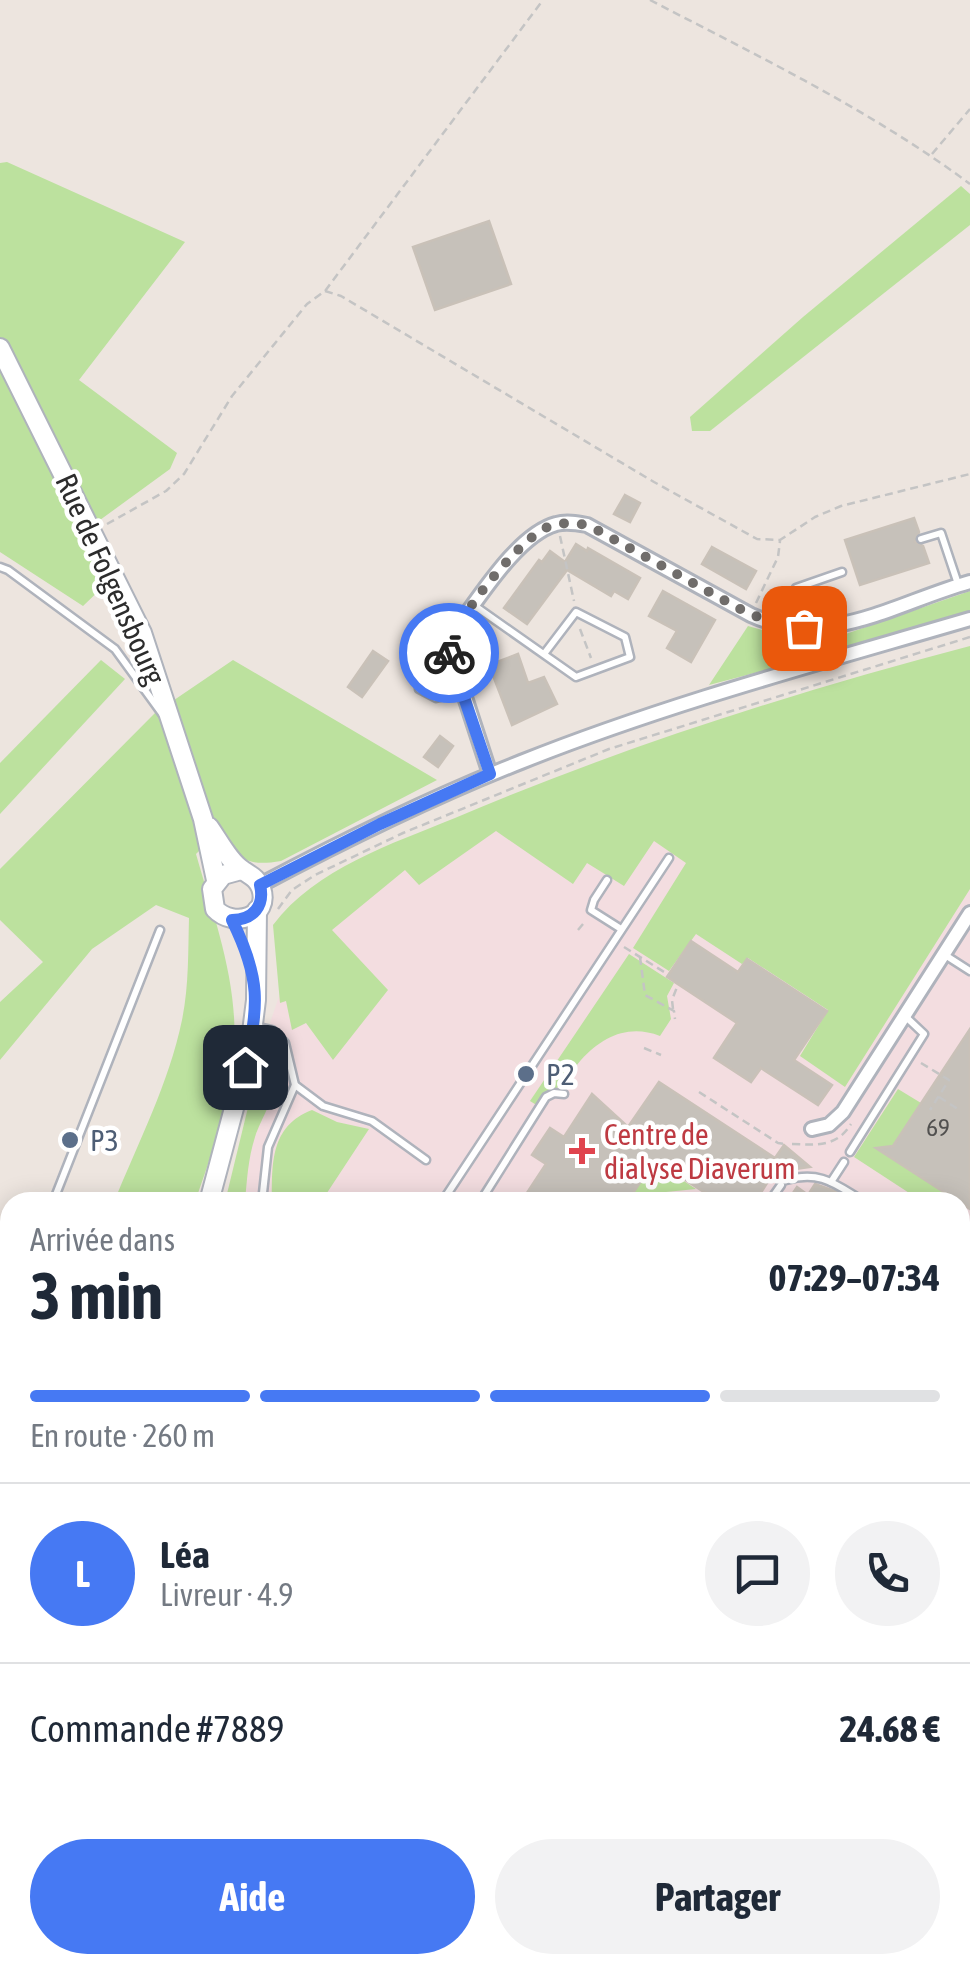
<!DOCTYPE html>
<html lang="fr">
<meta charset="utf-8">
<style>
body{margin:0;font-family:"Asap Condensed",sans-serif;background:#f2f2f3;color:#1f2937;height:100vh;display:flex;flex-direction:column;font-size:38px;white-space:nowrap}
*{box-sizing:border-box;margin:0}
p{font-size:32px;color:#747a83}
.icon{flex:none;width:55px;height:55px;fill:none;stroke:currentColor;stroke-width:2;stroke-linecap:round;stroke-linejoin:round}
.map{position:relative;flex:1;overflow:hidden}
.drawer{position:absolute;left:0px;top:1192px;width:970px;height:782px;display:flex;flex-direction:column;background:#fff;border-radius:30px 30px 0 0;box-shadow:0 5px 25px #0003}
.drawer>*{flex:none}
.pin{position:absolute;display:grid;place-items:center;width:85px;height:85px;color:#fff;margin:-42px;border-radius:20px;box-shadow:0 5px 15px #0006}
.courier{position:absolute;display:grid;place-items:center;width:100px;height:100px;margin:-50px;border:8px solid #4679f3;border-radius:50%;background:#fff;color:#222;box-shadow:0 2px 12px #0007}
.overview em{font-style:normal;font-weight:700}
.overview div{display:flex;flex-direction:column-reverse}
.overview{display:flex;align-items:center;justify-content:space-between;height:170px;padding:0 30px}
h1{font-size:65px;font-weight:700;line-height:75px}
.bar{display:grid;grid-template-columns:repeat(4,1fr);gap:15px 10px;align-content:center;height:120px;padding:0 30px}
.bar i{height:12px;border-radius:8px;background:#e0e1e3}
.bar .on{background:#4679f3}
.bar p{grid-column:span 4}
.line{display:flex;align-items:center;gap:25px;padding:0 30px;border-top:2px solid #e0e1e3}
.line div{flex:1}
.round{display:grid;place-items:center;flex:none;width:105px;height:105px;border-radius:52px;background:#f2f2f3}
.primary-button{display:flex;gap:20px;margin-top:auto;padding:20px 30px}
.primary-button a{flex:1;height:115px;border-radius:60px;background:#4679f3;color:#fff;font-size:40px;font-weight:700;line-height:115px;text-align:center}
.primary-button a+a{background:#f2f2f3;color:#1f2937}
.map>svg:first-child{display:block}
</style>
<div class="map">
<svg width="970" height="1973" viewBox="0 0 970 1973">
<rect width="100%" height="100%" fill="#ede5df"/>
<!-- medical -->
<g fill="#f3dde0">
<polygon points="970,683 970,1904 960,1934 960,1202 225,1202 271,1020 289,967 389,874 550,802"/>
<polygon points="10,1825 10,1965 949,1965 947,1973 0,1973 0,1896"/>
</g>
<!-- green -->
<g fill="#bce19e">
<polygon points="7,162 185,242 79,380 177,453 170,469 89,528 107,583 83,606 0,552 0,163"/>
<polygon points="961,186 970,194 970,225 710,431 692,431 690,417 803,317"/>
<polygon points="970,591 970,616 709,685 748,626 787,637 834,638"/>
<path d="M 970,646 L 970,889 L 845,1087 L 800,1056 L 828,1010 L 748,958 L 742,964 L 696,934 L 669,971 L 633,948 L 686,863 L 654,841 L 624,886 L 587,863 L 573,884 L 496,831 L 419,885 L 405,870 L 332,930 L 388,990 L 333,1060 L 306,1023 L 292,1030 L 286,1001 L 280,1003 L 273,925 C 316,868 392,844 455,818 C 622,747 795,692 970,646 Z"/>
<polygon points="101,660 125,679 0,814 0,763"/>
<path d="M 233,660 L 437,780 L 281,861 C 246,867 238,859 220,830 L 196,854 C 213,914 238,982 234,1044 C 231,1099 213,1151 195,1202 L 114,1202 C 138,1143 169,1083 182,1020 C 189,986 188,952 189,918 L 156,905 L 92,949 L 0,1060 L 0,1002 L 43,962 L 0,920 L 0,869 L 155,713 Z"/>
<path d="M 629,954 L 674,983 L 667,996 L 671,1019 L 660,1036 C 629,1024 603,1036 581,1060 C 574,1067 569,1080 561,1085 C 550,1093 543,1092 538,1106 L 530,1101 Z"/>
<path d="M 267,1052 C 288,1082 264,1110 255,1137 C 248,1159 247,1180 245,1202 L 225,1202 L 261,1054 Z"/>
<polygon points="898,1089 921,1103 887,1155 959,1202 923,1202 854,1157"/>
<path d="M 312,1110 L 337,1122 L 369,1129 L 321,1202 L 272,1202 C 272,1164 270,1126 312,1110 Z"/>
<polygon points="655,1162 696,1189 666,1192 650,1201 638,1192 631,1196"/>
<polygon points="0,1313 10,1317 10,1725 0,1754"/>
<path d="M 960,1438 L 966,1441 C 970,1453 970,1473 965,1484 L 970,1487 L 970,1542 L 960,1543 Z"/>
<polygon points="960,1617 970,1617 970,1686 960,1703"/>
<polygon points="970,1769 970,1904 960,1934 960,1787"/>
<polygon points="10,1841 10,1965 21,1965 19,1973 0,1973 1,1895"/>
<polygon points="814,1965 904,1965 918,1973 818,1973"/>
</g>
<!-- building -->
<g fill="#c6c1ba" stroke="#c9c1b8" stroke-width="2.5">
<polygon points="489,221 511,284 435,310 413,247"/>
<polygon points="625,495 640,503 630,522 614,514"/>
<polygon points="914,518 919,532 915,542 923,546 929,563 860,585 845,540"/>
<polygon points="576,544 587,551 588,548 640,578 628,599 614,591 611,596 567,570 527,624 504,608 539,560 542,562 550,551 565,562"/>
<polygon points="712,547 756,571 746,589 702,564"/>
<polygon points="663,591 715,620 691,662 667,648 677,631 649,616"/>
<polygon points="373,651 388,661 362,697 348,687"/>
<polygon points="518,654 528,683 544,677 557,704 512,725 489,665"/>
<polygon points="440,736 453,746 438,767 424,757"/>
<polygon points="691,941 738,972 747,959 827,1011 794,1060 832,1085 818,1105 761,1068 751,1082 714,1058 737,1023 667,977"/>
<polygon points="970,1029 970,1209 876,1148 893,1146"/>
<polygon points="659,1082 775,1158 784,1145 810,1167 774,1172 755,1202 723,1202 720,1197 704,1192 655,1160 627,1202 521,1202 546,1164 532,1155 550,1128 564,1137 592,1094 628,1127"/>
<polygon points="815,1184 834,1191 852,1202 787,1202 797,1187 808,1195"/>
</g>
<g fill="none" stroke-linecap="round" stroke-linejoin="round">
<!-- service casing -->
<g stroke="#afb3bc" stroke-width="11">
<g id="service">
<polyline points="921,539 941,533 958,584"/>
<polyline points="0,567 8,570 115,649 163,715"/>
<polyline points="475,606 576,677 630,657 625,637 576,612 544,654"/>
<polyline points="791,625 796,588 842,572"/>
<polyline points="448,648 419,680 419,689 436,698 462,692"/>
<polyline points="607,880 594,900 591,910 621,929"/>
<polyline points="945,955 970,971"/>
<polyline points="254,1026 272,1030 285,1043 295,1085 268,1147 262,1202"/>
<polyline points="295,1085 323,1106 372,1121 426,1160"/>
<polyline points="850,1152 924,1034 905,1016"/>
<path d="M 786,1180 C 822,1170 836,1185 865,1202"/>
<polyline points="831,1182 844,1162"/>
<polyline points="53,1202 160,930"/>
<polyline points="442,1202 669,858"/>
<polyline points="480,1202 546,1097 554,1093 564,1094"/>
<polyline points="681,1202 706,1199 716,1202"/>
<polyline points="769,1202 781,1185"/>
<polyline points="960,1260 970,1266"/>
<polyline points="960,1277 970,1274"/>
<polyline points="960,1408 970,1395"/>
<polyline points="960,1431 970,1434"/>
<polyline points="960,1550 967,1553 965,1565"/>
<polyline points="189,1965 192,1973"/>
<polyline points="514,1965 528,1973"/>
<polyline points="943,1965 960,1973"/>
<polyline points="25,1973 27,1965"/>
<polyline points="345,1973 350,1965"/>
<polyline points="542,1973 551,1969"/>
</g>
</g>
<!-- minor casing -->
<g stroke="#afb3bc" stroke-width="18">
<g id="minor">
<path d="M 490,774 L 449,648 L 452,634 C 477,602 516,535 556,524 C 566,521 577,523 587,525 L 751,615 C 828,650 897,602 970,582"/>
<path d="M 260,885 C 345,840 432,797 521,762 C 666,704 820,663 970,619"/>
<polyline points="812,1129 829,1125 843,1112 970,913"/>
</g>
</g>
<!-- tertiary casing -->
<g stroke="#afb3bc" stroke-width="20">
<polyline id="tertiary" points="970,1973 970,1972"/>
</g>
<!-- secondary casing -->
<g stroke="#afb3bc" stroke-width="22">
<g id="secondary">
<polyline points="0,348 142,633 203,819 216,880"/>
<path d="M 209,827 C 219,841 230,863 244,871 C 251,876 257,878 261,888 C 271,918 233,928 215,909 L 212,889 L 223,875 L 241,870"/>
<polyline points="209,1202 250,1048 256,1000 257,910"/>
<polyline points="0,1821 10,1778"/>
</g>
</g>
<!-- path -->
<g stroke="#c4c4c4" stroke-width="2.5" stroke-dasharray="8 5" stroke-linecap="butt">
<path d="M 650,0 C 758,56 872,111 970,184"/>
<polyline points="932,154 970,109"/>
<polyline points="325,291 341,296 654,482 757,539 780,540 815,517 841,506 970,474"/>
<polyline points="107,524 166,491 184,474 232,396 307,304 325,291 543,0"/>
<polyline points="560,536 574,601"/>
<polyline points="756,603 778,557 780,541"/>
<polyline points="580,629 591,658"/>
<polyline points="278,909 292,890 315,875 403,833 609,749 970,637"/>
<polyline points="578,930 583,924"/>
<polyline points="624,947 669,975"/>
<polyline points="640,957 645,995 674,1011 675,1019"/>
<polyline points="673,1009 672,1000 677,987"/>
<polyline points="644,1048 661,1055"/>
<polyline points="921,1063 949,1080 930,1110"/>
<polyline points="699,1092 778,1143 785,1144"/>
<polyline points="939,1097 961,1111"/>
<path d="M 792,1144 C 817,1145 837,1147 851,1124"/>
<polyline points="970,1480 967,1484 970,1485"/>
<polyline points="960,1615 970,1602"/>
<polyline points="960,1780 970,1763"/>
<polyline points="688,1965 703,1973"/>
<polyline points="754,1965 759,1973"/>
<polyline points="760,1965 761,1973"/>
<polyline points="573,1973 590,1965"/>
<polyline points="830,1973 831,1965"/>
</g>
<!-- service -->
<use href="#service" stroke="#fff" stroke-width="6"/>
<!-- minor -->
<use href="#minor" stroke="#fff" stroke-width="12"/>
<!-- tertiary -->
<use href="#tertiary" stroke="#fff" stroke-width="15"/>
<!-- secondary -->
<use href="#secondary" stroke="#fff" stroke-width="18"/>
</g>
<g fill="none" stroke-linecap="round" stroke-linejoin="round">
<!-- done -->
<path stroke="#706d6b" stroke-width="10" stroke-dasharray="0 18" d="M 449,653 C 450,623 515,546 542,530 C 557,521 571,523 588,525 L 751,615 L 804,628"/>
<!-- route -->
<path stroke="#4679f3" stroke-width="12" d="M 245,1067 C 259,1004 261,979 232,920 C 253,920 265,906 260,885 L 380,824 L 490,774 L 449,653"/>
</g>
<!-- markers -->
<g fill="#5c6f8a" stroke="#fff" stroke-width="4">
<circle cx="526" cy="1074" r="10"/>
<circle cx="70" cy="1140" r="10"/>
</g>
<path fill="#e0444e" stroke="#fff" stroke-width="4" d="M577 1136h10v10h10v10h-10v10h-10v-10h-10v-10h10z"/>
<g text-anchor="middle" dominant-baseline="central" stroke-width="9" stroke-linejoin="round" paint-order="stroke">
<!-- number labels -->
<g font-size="25" fill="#525150">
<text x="938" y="1127">69</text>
</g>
<!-- street labels -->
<g font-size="30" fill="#2c2c2c" stroke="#fff">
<text transform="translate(111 579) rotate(66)">Rue de Folgensbourg</text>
</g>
<!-- service labels -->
<g font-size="30" fill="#4e5e75" stroke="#fff" text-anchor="start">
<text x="546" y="1074">P2</text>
<text x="90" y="1140">P3</text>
</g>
<!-- health labels -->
<g font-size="30" fill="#be3a42" stroke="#fff" text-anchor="start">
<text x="604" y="1134">Centre de<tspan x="604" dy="34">dialyse Diaverum</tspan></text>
</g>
</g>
</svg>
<div class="pin" style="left:804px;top:628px;background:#ea580c"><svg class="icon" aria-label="bag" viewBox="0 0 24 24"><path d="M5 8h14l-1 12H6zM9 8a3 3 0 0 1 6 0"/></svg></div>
<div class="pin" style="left:245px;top:1067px;background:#1f2937"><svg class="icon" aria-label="home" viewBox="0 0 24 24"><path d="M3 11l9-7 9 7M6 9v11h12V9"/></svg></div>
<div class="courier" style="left:449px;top:653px"><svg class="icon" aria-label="bike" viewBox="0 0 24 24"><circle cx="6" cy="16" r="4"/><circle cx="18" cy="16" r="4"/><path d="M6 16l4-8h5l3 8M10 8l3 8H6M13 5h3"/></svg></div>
<section class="drawer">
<div class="overview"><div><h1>3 min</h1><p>Arrivée dans</p></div><em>07:29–07:34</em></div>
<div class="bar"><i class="on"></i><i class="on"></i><i class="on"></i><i></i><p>En route · 260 m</p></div>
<div class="line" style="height:180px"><b class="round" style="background:#4679f3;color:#fff">L</b><div><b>Léa</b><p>Livreur · 4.9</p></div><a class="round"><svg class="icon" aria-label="chat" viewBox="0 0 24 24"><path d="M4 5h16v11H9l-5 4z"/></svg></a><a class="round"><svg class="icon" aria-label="phone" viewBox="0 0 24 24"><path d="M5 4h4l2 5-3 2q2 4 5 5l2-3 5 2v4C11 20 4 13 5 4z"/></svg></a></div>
<div class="line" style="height:130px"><div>Commande #7889</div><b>24.68 €</b></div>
<div class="primary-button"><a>Aide</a><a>Partager</a></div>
</section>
</div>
